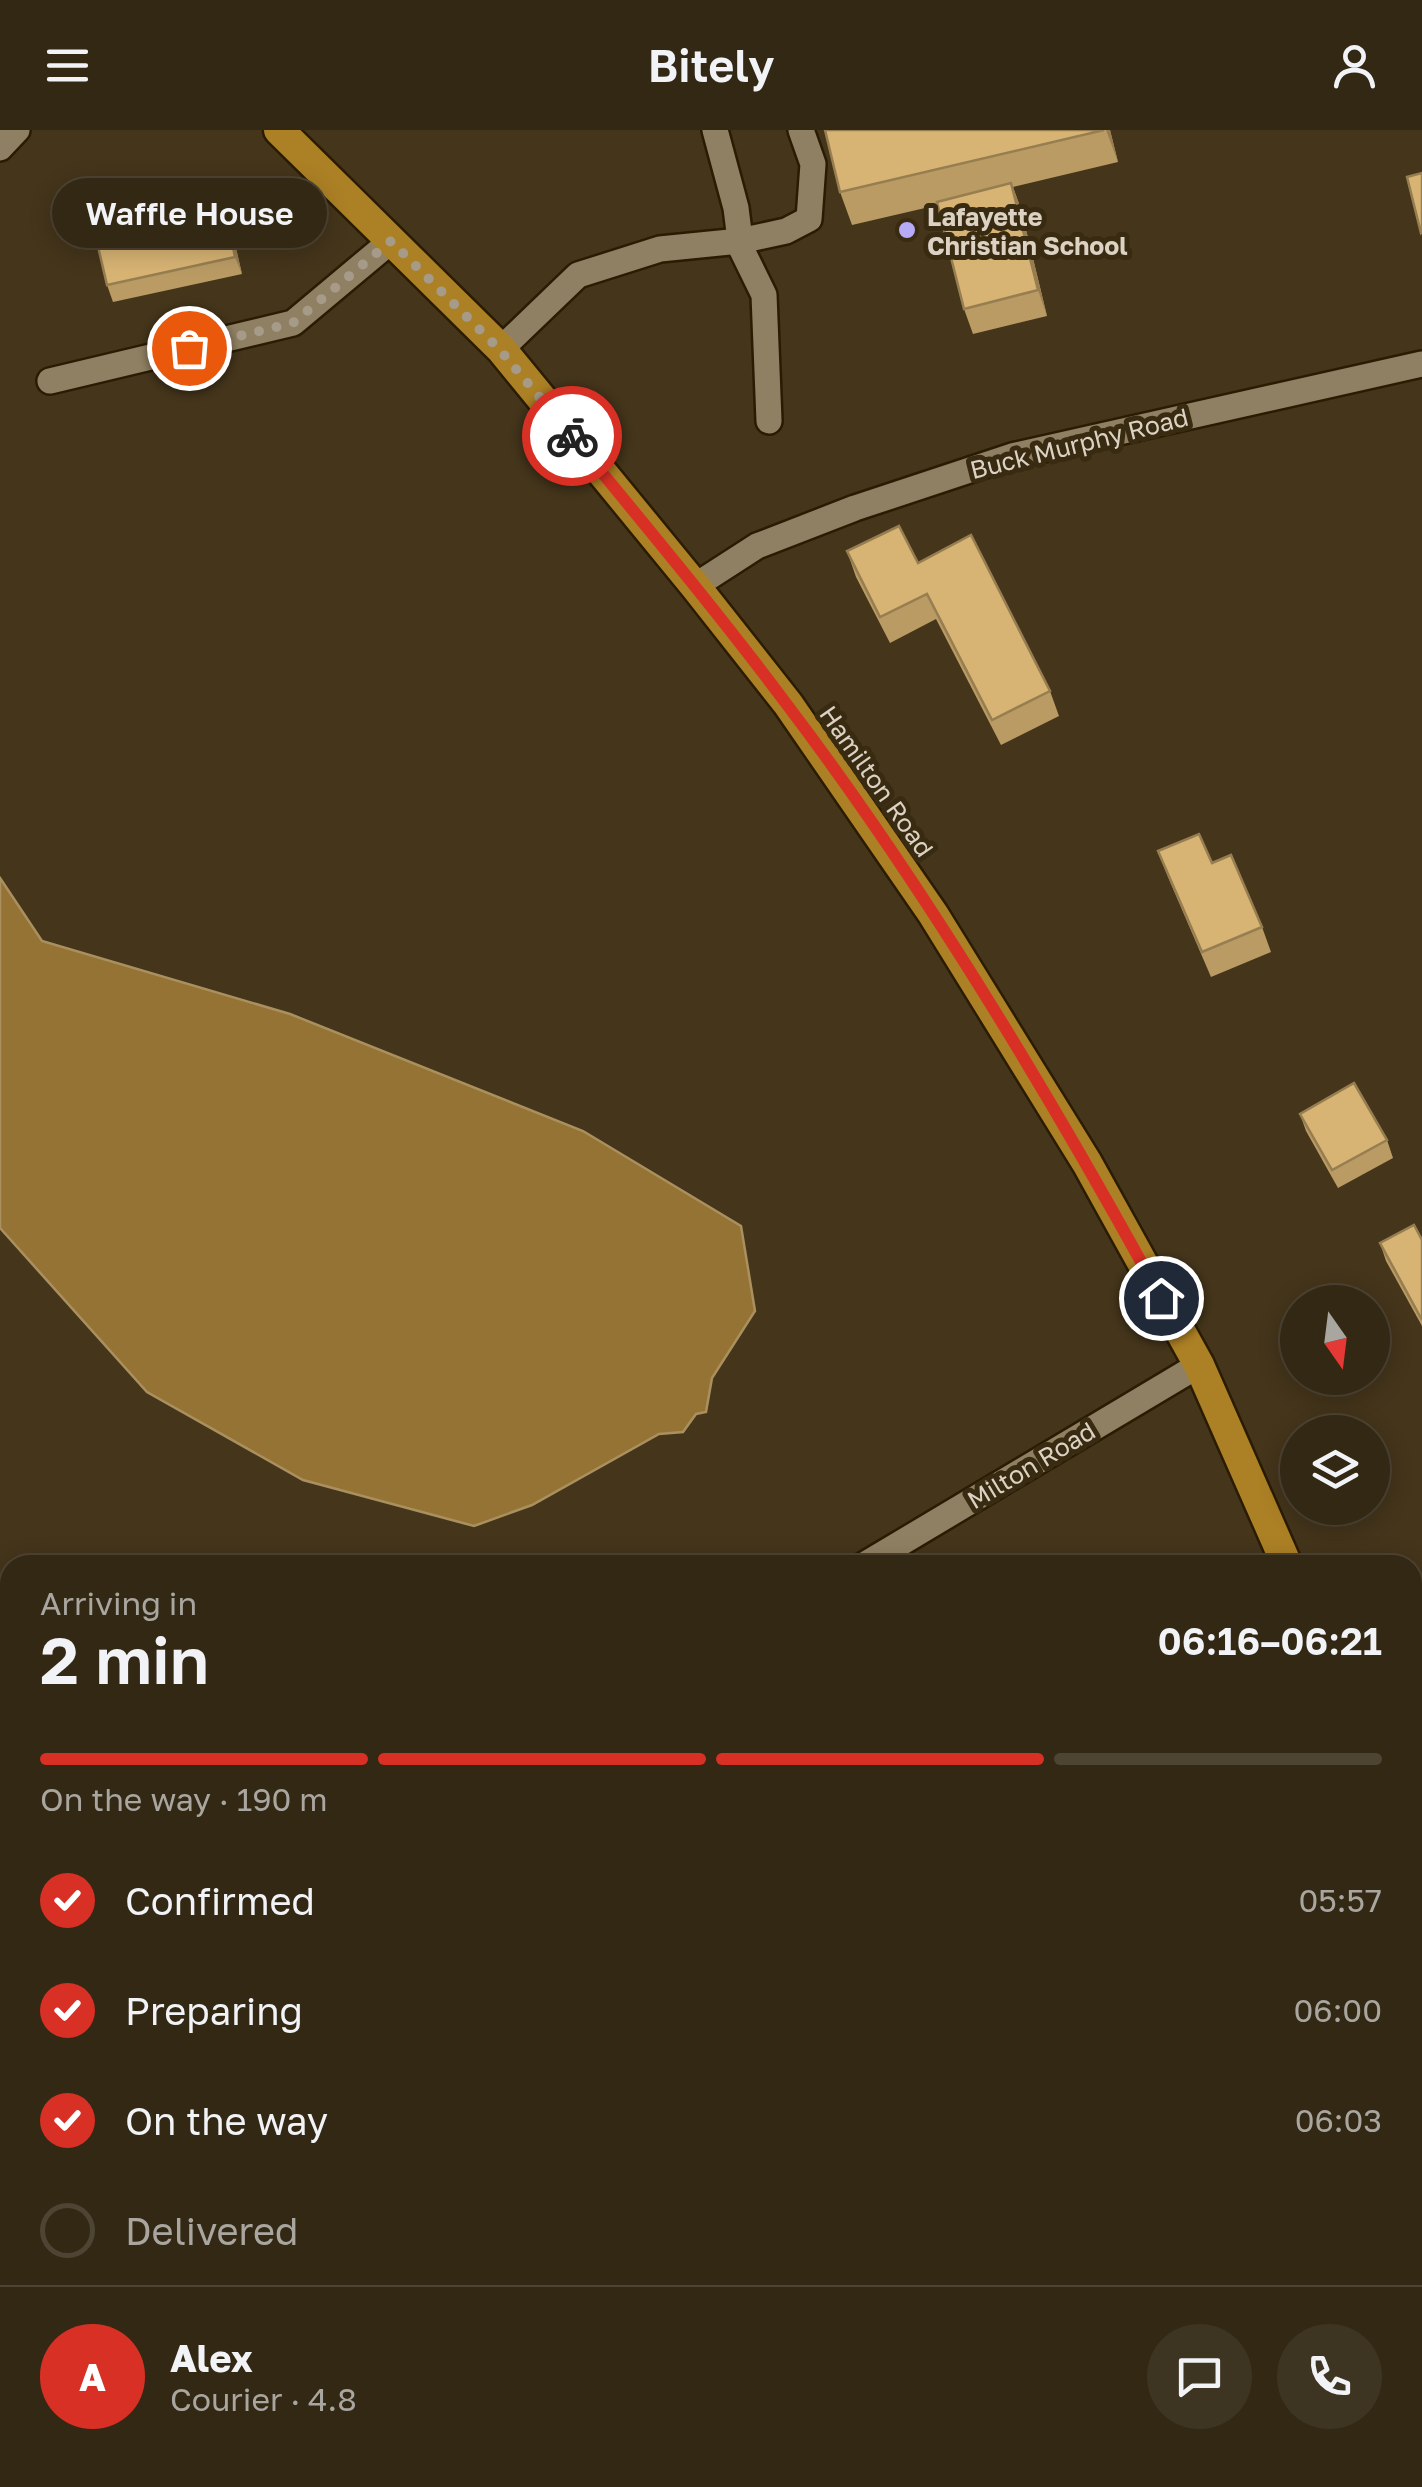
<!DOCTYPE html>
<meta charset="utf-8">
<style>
body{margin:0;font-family:"Golos Text",sans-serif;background:#3e3422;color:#f1f3f6;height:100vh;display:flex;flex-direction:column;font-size:38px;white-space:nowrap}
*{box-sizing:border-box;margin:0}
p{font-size:32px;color:#a9a6a0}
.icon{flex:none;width:55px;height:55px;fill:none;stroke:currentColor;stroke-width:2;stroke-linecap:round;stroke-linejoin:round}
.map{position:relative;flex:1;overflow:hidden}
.panel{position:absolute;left:0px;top:1425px;width:1422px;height:932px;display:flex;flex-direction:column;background:#332814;border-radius:30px 30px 0 0;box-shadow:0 5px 25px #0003,0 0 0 2px #4e4434}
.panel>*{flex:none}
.needle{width:65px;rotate:166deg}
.tools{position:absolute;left:1280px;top:1155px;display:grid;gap:20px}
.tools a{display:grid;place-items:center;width:110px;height:110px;border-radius:50%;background:#332814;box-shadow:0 5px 25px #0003,0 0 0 2px #4e4434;font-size:50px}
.pin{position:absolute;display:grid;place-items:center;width:85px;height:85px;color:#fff;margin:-42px;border:5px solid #fff;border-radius:50%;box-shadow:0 2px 10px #0007}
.courier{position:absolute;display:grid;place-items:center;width:100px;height:100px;margin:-50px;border:8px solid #d93025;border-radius:50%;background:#fff;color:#222;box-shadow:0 2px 12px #0007}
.bubble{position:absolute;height:70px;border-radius:35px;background:#332814;box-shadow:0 5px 25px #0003,0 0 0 2px #4e4434;font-size:32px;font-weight:600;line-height:70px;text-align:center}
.overview em{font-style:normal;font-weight:600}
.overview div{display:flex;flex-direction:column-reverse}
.overview{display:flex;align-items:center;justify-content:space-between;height:170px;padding:0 40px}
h1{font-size:65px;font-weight:600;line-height:75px}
.bar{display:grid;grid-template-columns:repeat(4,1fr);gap:15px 10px;align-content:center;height:120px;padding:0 40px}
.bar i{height:12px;border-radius:8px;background:#4e4434}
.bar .current{background:#d93025}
.bar p{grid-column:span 4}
.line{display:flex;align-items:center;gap:25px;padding:0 40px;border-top:2px solid #4e4434}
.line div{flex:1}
.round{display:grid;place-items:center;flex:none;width:105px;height:105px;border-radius:52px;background:#3e3422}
ol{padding:0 40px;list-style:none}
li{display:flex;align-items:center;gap:30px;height:110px}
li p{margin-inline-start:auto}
li .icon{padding:10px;border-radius:50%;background:#d93025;color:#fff;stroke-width:4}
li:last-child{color:#a9a6a0}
li i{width:55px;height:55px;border:5px solid #4e4434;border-radius:50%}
header{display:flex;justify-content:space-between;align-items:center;height:130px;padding:0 40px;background:#332814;font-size:45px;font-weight:600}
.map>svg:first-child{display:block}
</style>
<header><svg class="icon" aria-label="menu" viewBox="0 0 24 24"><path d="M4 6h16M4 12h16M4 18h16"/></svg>Bitely<svg class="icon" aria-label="person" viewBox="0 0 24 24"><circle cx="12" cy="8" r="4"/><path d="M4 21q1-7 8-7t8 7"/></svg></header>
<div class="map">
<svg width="1422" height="2357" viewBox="0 0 1422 2357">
<rect width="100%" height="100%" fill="#44351b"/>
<!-- water -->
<polygon fill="#957334" stroke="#aa905f" stroke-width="2.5" points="0,748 42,811 290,884 583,1001 741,1096 755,1181 712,1248 706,1282 696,1284 683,1302 659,1304 532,1375 474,1396 303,1350 147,1262 0,1098"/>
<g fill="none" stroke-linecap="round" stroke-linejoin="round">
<!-- stream -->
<polyline stroke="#aa905f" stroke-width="11" points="1390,2348 1399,2357"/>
<!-- minor casing -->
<g stroke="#2a1c03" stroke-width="30">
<g id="minor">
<polyline points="715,0 736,78 741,118 764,165 769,291"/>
<polyline points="0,18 17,0"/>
<polyline points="501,219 578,145 660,119 740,111 786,101 809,89 813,34 801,0"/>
<polyline points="50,251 293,193 391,111"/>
<polyline points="695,456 757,416 855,378 1012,326 1422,234"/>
<polyline points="864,1435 1199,1235"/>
<polyline points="1412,1528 1422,1523"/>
<polyline points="0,1812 10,1812"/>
<polyline points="1412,2225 1422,2221"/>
<polyline points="0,2226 10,2222"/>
<polyline points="0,2292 10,2317"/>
<polyline points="22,2348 26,2357"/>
<polyline points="799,2348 803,2357"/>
<polyline points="950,2348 953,2357"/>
<polyline points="1135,2357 1149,2348"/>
</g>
</g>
<!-- highway casing -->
<g stroke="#2a1c03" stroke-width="35">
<g id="highway">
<polyline points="279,0 501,219 695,456 788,574 933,784 1087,1033 1199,1235 1287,1435"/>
<polyline points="1412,1722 1422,1744"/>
</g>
</g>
<!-- minor -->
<use href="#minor" stroke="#908063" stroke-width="25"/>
<!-- highway -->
<use href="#highway" stroke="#ac8025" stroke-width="30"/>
</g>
<!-- wall -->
<g fill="#ba9b64">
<polygon points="825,0 1110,0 1118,32 1013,57 1021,79 1047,186 973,204 964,179 938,75 852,95 840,62"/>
<polygon points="232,101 242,144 113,172 107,155"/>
<polygon points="847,421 918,433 1050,561 1059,586 1001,615 936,489 890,513 856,447"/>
<polygon points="1158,721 1212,733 1262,797 1271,822 1211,847 1168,747"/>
<polygon points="1300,984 1387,1010 1393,1028 1338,1058 1306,1001"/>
<polygon points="1422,1110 1422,1196 1386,1131 1380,1113"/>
<polygon points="10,1958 10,2088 0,2067 0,1963"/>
<polygon points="570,2348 724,2348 728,2357 574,2357"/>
</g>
<!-- shaded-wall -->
<g fill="#977e51">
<polygon points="1106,0 1110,0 1118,32"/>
<polygon points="1011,53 1021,79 1047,186 1038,160"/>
<polygon points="226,83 232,101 242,144 235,127"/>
</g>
<!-- building -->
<g fill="#d8b474" stroke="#977e51" stroke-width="2.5">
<polygon points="825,0 1104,0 840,62"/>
<polygon points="1422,43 1422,102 1421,103 1407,47"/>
<polygon points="1011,53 1038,160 964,179 937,72"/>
<polygon points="226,83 235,127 107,155 97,112"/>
<polygon points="899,396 918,433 971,405 1050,561 992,590 927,464 880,487 847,421"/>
<polygon points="1199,704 1212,733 1231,725 1262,797 1202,822 1158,721"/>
<polygon points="1354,953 1387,1010 1332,1040 1300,984"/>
<polygon points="1414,1095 1422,1110 1422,1190 1380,1113"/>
<polygon points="10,1958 10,2081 0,2060 0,1963"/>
<polygon points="101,2348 245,2348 249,2357 105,2357"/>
<polygon points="573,2348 699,2348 689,2352 692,2357 577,2357"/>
</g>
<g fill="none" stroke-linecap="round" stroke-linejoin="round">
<!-- done -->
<polyline stroke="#a69b88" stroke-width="10" stroke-dasharray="0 18" points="189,218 293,193 391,111 500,220 572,306"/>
<!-- route -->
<path stroke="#d93025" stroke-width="12" d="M 572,306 C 644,394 717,481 785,572 C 925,756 1050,965 1161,1168"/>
</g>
<!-- markers -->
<circle fill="#b7abf8" stroke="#392b11" stroke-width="4" cx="907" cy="100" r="10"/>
<g text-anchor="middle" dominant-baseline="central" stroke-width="10" stroke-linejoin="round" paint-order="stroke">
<!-- poi labels -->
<g font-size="25" font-weight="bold" fill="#dbd2c3" stroke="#392b11" text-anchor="start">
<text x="927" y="86">Lafayette<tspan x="927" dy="29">Christian School</tspan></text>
</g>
<!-- street labels -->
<g font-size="25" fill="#dbd2c3" stroke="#392b11">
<text transform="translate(1079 313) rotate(-14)">Buck Murphy Road</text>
<text transform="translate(877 651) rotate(55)">Hamilton Road</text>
<text transform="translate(1031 1335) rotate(-31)">Milton Road</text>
</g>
</g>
</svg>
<div class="tools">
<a><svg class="needle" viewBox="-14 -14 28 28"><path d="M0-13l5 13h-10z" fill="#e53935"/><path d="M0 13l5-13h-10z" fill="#a9a6a0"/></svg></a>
<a><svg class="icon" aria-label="layers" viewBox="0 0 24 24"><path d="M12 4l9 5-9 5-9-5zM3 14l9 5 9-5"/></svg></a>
</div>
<div class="pin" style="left:189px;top:218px;background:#ea580c"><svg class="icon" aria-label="bag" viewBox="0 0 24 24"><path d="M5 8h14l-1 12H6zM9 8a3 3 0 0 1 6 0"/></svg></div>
<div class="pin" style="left:1161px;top:1168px;background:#1f2937"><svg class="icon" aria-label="home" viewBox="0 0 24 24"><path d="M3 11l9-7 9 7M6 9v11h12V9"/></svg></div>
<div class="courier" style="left:572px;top:306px"><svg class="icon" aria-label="bike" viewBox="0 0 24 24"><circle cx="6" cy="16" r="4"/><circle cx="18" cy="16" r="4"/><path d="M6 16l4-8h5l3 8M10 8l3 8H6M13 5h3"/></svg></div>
<div class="bubble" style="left:52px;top:48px;width:275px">Waffle House</div>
<section class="panel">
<div class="overview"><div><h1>2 min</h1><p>Arriving in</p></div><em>06:16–06:21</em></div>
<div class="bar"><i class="current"></i><i class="current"></i><i class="current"></i><i></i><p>On the way · 190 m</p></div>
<ol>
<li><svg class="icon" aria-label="check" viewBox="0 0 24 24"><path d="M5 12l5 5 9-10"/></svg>Confirmed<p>05:57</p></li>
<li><svg class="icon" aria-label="check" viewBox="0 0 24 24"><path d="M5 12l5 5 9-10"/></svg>Preparing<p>06:00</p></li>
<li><svg class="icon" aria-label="check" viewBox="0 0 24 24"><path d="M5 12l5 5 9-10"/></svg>On the way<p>06:03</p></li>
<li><i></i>Delivered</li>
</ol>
<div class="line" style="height:180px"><b class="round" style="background:#d93025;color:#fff">A</b><div><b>Alex</b><p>Courier · 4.8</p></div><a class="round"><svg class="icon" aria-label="chat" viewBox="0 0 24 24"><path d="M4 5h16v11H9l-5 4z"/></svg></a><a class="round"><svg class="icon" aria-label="phone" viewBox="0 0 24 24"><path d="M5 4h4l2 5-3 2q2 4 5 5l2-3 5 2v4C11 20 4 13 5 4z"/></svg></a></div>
</section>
</div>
